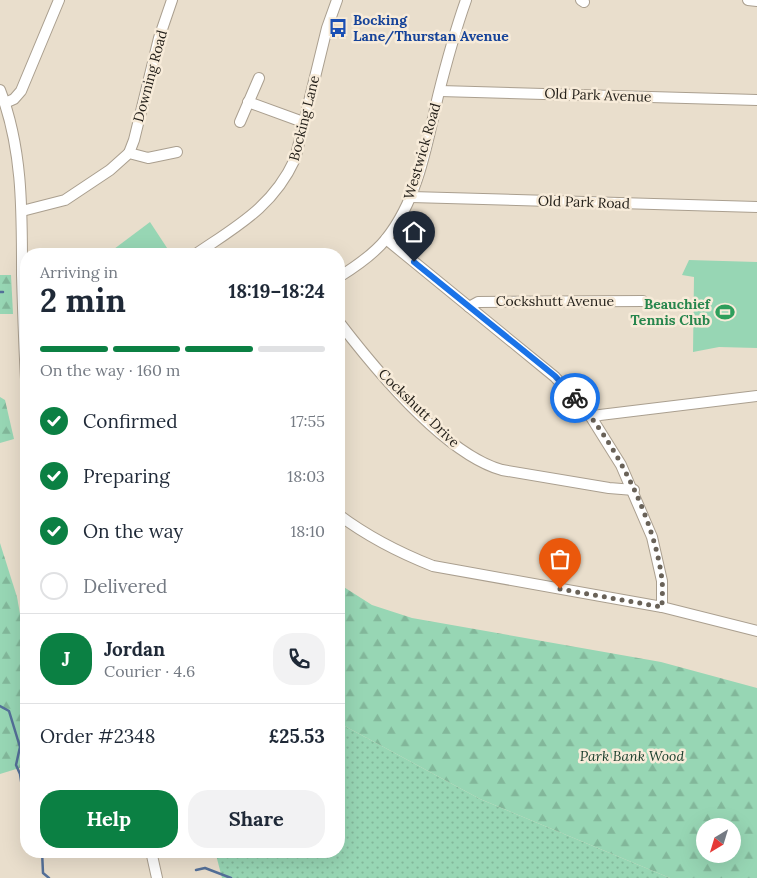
<!DOCTYPE html>
<meta charset="utf-8">
<style>
body{margin:0;font-family:Lora,serif;background:#f2f2f3;color:#1f2937;height:100vh;display:flex;flex-direction:column;font-size:19px;white-space:nowrap}
*{box-sizing:border-box;margin:0}
p{font-size:16px;color:#747a83}
.icon{flex:none;width:28px;height:28px;fill:none;stroke:currentColor;stroke-width:2;stroke-linecap:round;stroke-linejoin:round}
.map{position:relative;flex:1;overflow:hidden}
.sheet{position:absolute;left:20px;top:248px;width:325px;height:610px;display:flex;flex-direction:column;background:#fff;border-radius:20px;box-shadow:0 5px 20px #0002}
.sheet>*{flex:none}
.needle{width:32px;rotate:218deg}
.buttons{position:absolute;left:696px;top:818px;display:grid;gap:10px}
.buttons a{display:grid;place-items:center;width:45px;height:45px;border-radius:50%;background:#fff;box-shadow:0 5px 20px #0002;font-size:25px}
.pin{position:absolute;display:grid;place-items:center;width:42px;height:42px;color:#fff;margin:-51px -21px;border-radius:50% 50% 50% 0;rotate:-45deg;box-shadow:0 0 5px #0007}
.pin .icon{rotate:45deg}
.courier{position:absolute;display:grid;place-items:center;width:50px;height:50px;margin:-25px;border:4px solid #1a73e8;border-radius:50%;background:#fff;color:#222;box-shadow:0 1px 6px #0007}
.headline em{font-style:normal;font-weight:800}
.headline div{display:flex;flex-direction:column-reverse}
.headline{display:flex;align-items:center;justify-content:space-between;height:85px;padding:0 20px}
h1{font-size:32px;font-weight:800;line-height:38px}
.bar{display:grid;grid-template-columns:repeat(4,1fr);gap:8px 5px;align-content:center;height:60px;padding:0 20px}
.bar i{height:6px;border-radius:4px;background:#e0e1e3}
.bar .on{background:#0b8043}
.bar p{grid-column:span 4}
.line{display:flex;align-items:center;gap:12px;padding:0 20px;border-top:1px solid #e0e1e3}
.line div{flex:1}
.round{display:grid;place-items:center;flex:none;width:52px;height:52px;border-radius:20px;background:#f2f2f3}
ol{padding:0 20px;list-style:none}
li{display:flex;align-items:center;gap:15px;height:55px}
li p{margin-inline-start:auto}
li .icon{padding:5px;border-radius:50%;background:#0b8043;color:#fff;stroke-width:4}
li:last-child{color:#747a83}
li i{width:28px;height:28px;border:2px solid #e0e1e3;border-radius:50%}
.button{display:flex;gap:10px;margin-top:auto;padding:10px 20px}
.button a{flex:1;height:58px;border-radius:20px;background:#0b8043;color:#fff;font-size:20px;font-weight:800;line-height:58px;text-align:center}
.button a+a{background:#f2f2f3;color:#1f2937}
.map>svg:first-child{display:block}
</style>
<div class="map">
<svg width="757" height="878" viewBox="0 0 757 878">
<defs>
<pattern id="grass-dots" width="8" height="8" patternUnits="userSpaceOnUse" patternTransform="scale(1.25)"><rect width="8" height="8" fill="#97d6b4"/><path d="M2 2h.1M6 6h.1" fill="none" stroke="#82b79a" stroke-width="1.8" stroke-linecap="round"/></pattern>
<pattern id="forest-firs" width="22" height="20" patternUnits="userSpaceOnUse" patternTransform="scale(1.25)"><rect width="22" height="20" fill="#97d6b4"/><path d="M5 1l3.5 6h-7zM16 11l3.5 6h-7z" fill="#82b79a"/></pattern>
</defs>
<rect width="100%" height="100%" fill="#e9decc"/>
<!-- grass -->
<polygon fill="url(#grass-dots)" points="339,723 480,799 670,878 222,878 215,851 339,851"/>
<!-- forest -->
<g fill="url(#forest-firs)" fill-rule="evenodd">
<polygon points="0,275 11,275 13,314 0,314"/>
<polygon points="0,397 5,400 14,439 0,443"/>
<polygon points="0,543 17,597 26,647 26,766 0,774"/>
<path d="M 339,584 L 372,605 L 412,618 L 661,662 L 757,688 L 757,878 L 670,878 L 480,799 L 339,723 ZM 732,826 L 732,854 L 705,854 L 705,826 Z"/>
</g>
<!-- park -->
<g fill="#97d6b4">
<polygon points="150,222 171,254 105,254 114,249"/>
<polygon points="689,260 757,262 757,348 719,347 693,352 694,277 682,275"/>
</g>
<g fill="none" stroke-linecap="round" stroke-linejoin="round">
<!-- stream -->
<g stroke="#547099" stroke-width="2.5">
<polyline points="0,292 3,292"/>
<polyline points="0,706 9,711 20,747 16,765 20,774 23,794 26,798"/>
<polyline points="42,851 43,873 49,878"/>
<polyline points="196,870 205,868 231,878"/>
</g>
<!-- minor casing -->
<g stroke="#aa9f8f" stroke-width="12">
<g id="minor">
<polyline points="581,0 584,2"/>
<polyline points="748,0 757,1"/>
<path d="M 0,90 C 23,149 22,213 22,275 C 23,310 24,344 26,379"/>
<polyline points="440,91 757,100"/>
<polyline points="248,102 303,122"/>
<polyline points="5,103 14,99 21,91 59,0"/>
<polyline points="240,122 259,78"/>
<polyline points="129,153 134,140 159,38 172,0"/>
<polyline points="411,197 757,207"/>
<polyline points="22,211 65,200 110,170 129,153 148,158 177,152"/>
<polyline points="386,239 555,377 591,417 621,465 652,537 662,581 662,607"/>
<path d="M 196,254 C 237,226 273,207 295,159 L 327,28 L 337,0"/>
<path d="M 339,277 C 355,267 374,254 386,239 C 418,199 427,144 438,96 C 446,64 455,31 466,0"/>
<polyline points="469,307 478,302 643,301"/>
<path d="M 339,322 C 375,369 445,454 502,470 L 609,488 L 634,490"/>
<polyline points="591,417 600,415 757,396"/>
<path d="M 339,515 C 367,536 400,553 433,566 L 662,607 L 757,631"/>
<polyline points="151,851 157,878"/>
</g>
</g>
<!-- minor -->
<use href="#minor" stroke="#fff" stroke-width="10"/>
</g>
<g fill="none" stroke-linecap="round" stroke-linejoin="round">
<!-- done -->
<path stroke="#696258" stroke-width="5" stroke-dasharray="0 9" d="M 560,589 L 662,607 C 662,599 663,589 662,580 C 655,520 616,443 575,398"/>
<!-- route -->
<polyline stroke="#1a73e8" stroke-width="6" points="414,262 555,376 575,398"/>
</g>
<!-- icons -->
<defs>
<g id="bus-bare" transform="scale(1.5)"><path d="M-5-6H5V4H4V6H2V4H-2V6H-4V4H-5ZM-3.5-4V0h7V-4ZM-3.5 1.2v1.5H-2V1.2ZM2 1.2v1.5H3.5V1.2Z" fill="#1a4fb4" stroke="#f7ebd9" stroke-width="2.5" paint-order="stroke"/></g>
<g id="stadium-bare" transform="scale(1.5)"><path d="M0-5a6.5 5 0 1 0 0 10a6.5 5 0 1 0 0-10ZM-3.5-1.8h7v3.6h-7Z" fill="#2e9e5b" stroke="#f7ebd9" stroke-width="2.5" paint-order="stroke"/></g>
</defs>
<g fill-rule="evenodd">
<use href="#bus-bare" x="338" y="28"/>
<use href="#stadium-bare" x="725" y="312"/>
</g>
<g text-anchor="middle" dominant-baseline="central" stroke-width="5" stroke-linejoin="round" paint-order="stroke">
<!-- transit labels -->
<g font-size="14" font-weight="bold" fill="#164399" stroke="#f7ebd9" text-anchor="start">
<text x="353" y="20">Bocking<tspan x="353" dy="16">Lane/Thurstan Avenue</tspan></text>
</g>
<!-- street labels -->
<g font-size="14" fill="#24201a" stroke="#f7ebd9">
<text transform="translate(150 76) rotate(-75)">Downing Road</text>
<text transform="translate(598 95) rotate(2)">Old Park Avenue</text>
<text transform="translate(304 118) rotate(-76)">Bocking Lane</text>
<text transform="translate(422 151) rotate(-74)">Westwick Road</text>
<text transform="translate(584 202) rotate(2)">Old Park Road</text>
<text x="555" y="301">Cockshutt Avenue</text>
<text transform="translate(419 408) rotate(44)">Cockshutt Drive</text>
</g>
<!-- leisure labels -->
<g font-size="14" font-weight="bold" fill="#27864d" stroke="#f7ebd9" text-anchor="end">
<text x="710" y="304">Beauchief<tspan x="710" dy="16">Tennis Club</tspan></text>
</g>
<!-- park labels -->
<g font-size="14" font-style="italic" fill="#1c402e" stroke="#f7ebd9">
<text x="632" y="756">Park Bank Wood</text>
</g>
</g>
</svg>
<div class="buttons">
<a><svg class="needle" viewBox="-14 -14 28 28"><path d="M0-13l5 13h-10z" fill="#e53935"/><path d="M0 13l5-13h-10z" fill="#747a83"/></svg></a>
</div>
<div class="pin" style="left:560px;top:589px;background:#ea580c"><svg class="icon" aria-label="bag" viewBox="0 0 24 24"><path d="M5 8h14l-1 12H6zM9 8a3 3 0 0 1 6 0"/></svg></div>
<div class="pin" style="left:414px;top:262px;background:#1f2937"><svg class="icon" aria-label="home" viewBox="0 0 24 24"><path d="M3 11l9-7 9 7M6 9v11h12V9"/></svg></div>
<div class="courier" style="left:575px;top:398px"><svg class="icon" aria-label="bike" viewBox="0 0 24 24"><circle cx="6" cy="16" r="4"/><circle cx="18" cy="16" r="4"/><path d="M6 16l4-8h5l3 8M10 8l3 8H6M13 5h3"/></svg></div>
<section class="sheet">
<div class="headline"><div><h1>2 min</h1><p>Arriving in</p></div><em>18:19–18:24</em></div>
<div class="bar"><i class="on"></i><i class="on"></i><i class="on"></i><i></i><p>On the way · 160 m</p></div>
<ol>
<li><svg class="icon" aria-label="check" viewBox="0 0 24 24"><path d="M5 12l5 5 9-10"/></svg>Confirmed<p>17:55</p></li>
<li><svg class="icon" aria-label="check" viewBox="0 0 24 24"><path d="M5 12l5 5 9-10"/></svg>Preparing<p>18:03</p></li>
<li><svg class="icon" aria-label="check" viewBox="0 0 24 24"><path d="M5 12l5 5 9-10"/></svg>On the way<p>18:10</p></li>
<li><i></i>Delivered</li>
</ol>
<div class="line" style="height:90px"><b class="round" style="background:#0b8043;color:#fff">J</b><div><b>Jordan</b><p>Courier · 4.6</p></div><a class="round"><svg class="icon" aria-label="phone" viewBox="0 0 24 24"><path d="M5 4h4l2 5-3 2q2 4 5 5l2-3 5 2v4C11 20 4 13 5 4z"/></svg></a></div>
<div class="line" style="height:65px"><div>Order #2348</div><b>£25.53</b></div>
<div class="button"><a>Help</a><a>Share</a></div>
</section>
</div>
